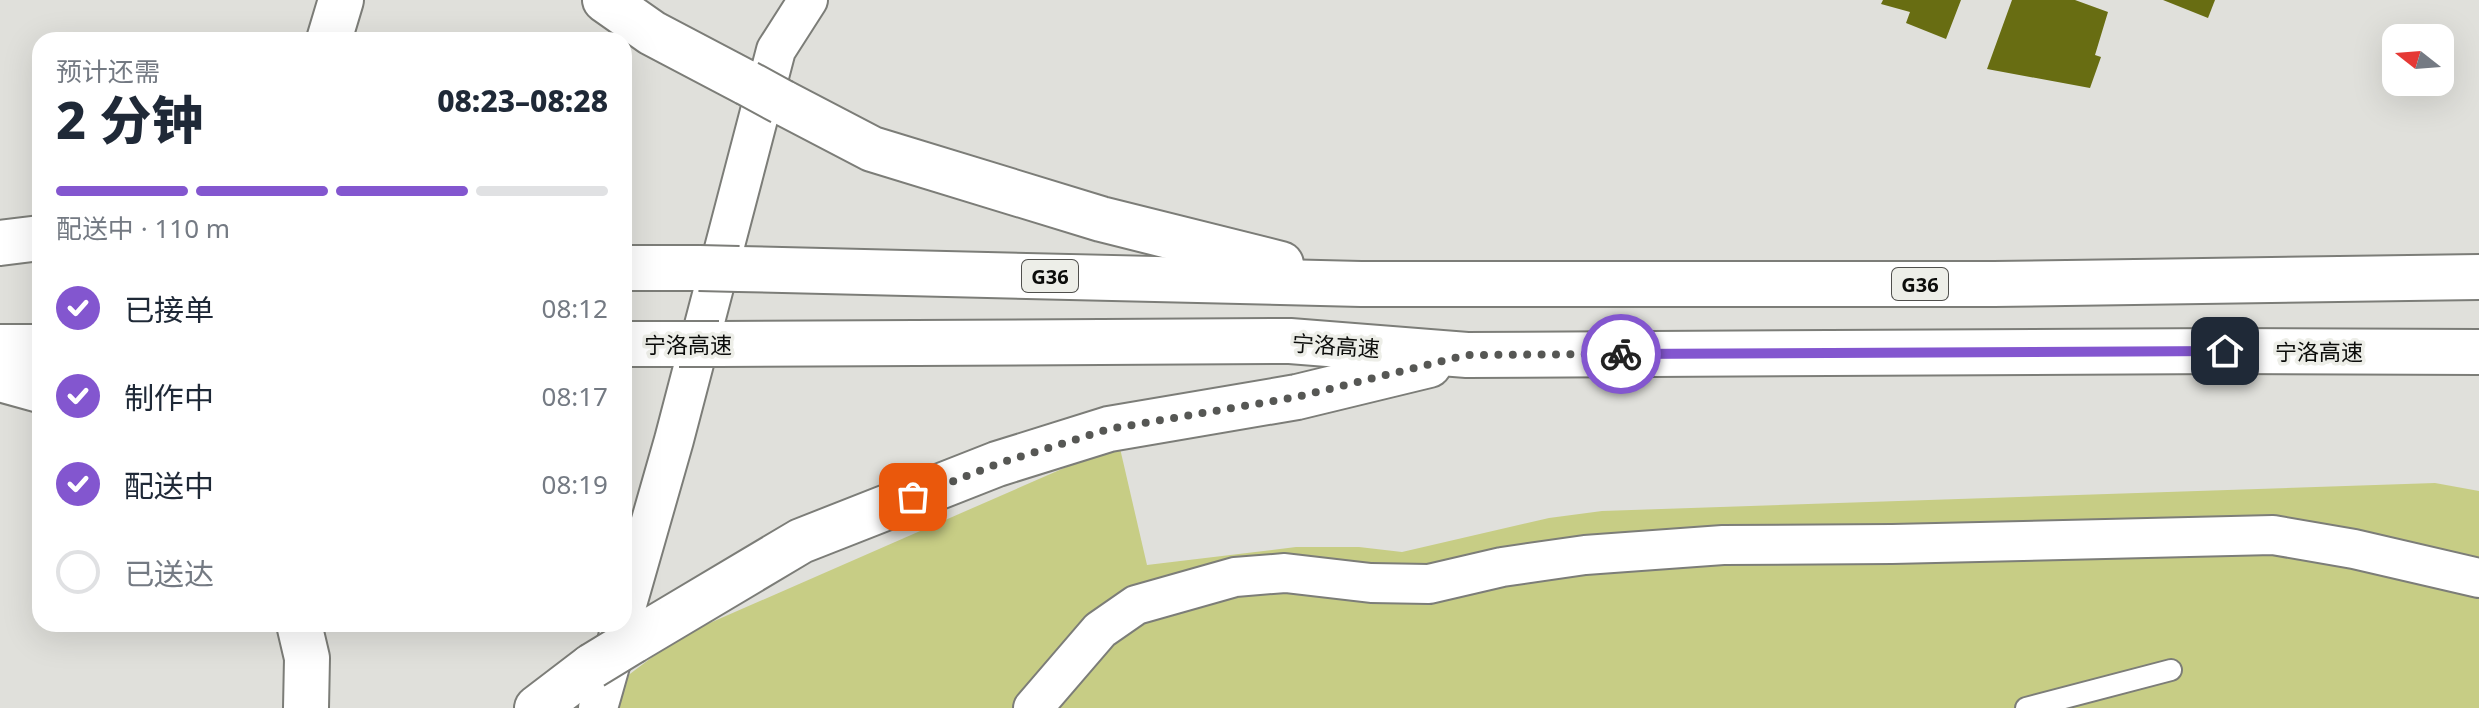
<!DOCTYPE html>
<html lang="zh">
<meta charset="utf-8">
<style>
body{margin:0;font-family:"Noto Sans","Noto Sans SC",sans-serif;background:#f2f2f3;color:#1f2937;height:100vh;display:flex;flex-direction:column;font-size:30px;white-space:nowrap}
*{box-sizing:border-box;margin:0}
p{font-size:26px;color:#747a83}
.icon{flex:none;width:44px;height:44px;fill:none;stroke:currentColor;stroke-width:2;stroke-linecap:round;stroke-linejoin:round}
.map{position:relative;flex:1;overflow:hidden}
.side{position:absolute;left:32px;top:32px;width:600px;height:600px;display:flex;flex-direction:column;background:#fff;border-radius:24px;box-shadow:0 8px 32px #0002}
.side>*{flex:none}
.needle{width:52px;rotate:287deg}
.buttons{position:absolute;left:2382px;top:24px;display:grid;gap:16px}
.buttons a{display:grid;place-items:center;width:72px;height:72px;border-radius:16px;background:#fff;box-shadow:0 8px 32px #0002;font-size:40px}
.pin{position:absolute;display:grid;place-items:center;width:68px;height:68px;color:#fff;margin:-34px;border-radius:16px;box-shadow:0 4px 12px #0006}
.courier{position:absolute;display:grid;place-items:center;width:80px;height:80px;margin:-40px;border:6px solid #8356cf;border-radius:50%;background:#fff;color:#222;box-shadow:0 2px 10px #0007}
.head em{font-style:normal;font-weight:800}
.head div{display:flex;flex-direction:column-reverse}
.head{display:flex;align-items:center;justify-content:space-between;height:136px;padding:0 24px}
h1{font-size:52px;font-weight:800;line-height:60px}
.bar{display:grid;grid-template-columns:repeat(4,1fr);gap:12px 8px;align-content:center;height:96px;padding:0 24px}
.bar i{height:10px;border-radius:6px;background:#e0e1e3}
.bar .current{background:#8356cf}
.bar p{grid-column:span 4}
ol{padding:0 24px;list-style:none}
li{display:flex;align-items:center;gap:24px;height:88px}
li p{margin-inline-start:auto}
li .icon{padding:8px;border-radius:50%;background:#8356cf;color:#fff;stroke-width:4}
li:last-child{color:#747a83}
li i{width:44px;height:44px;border:4px solid #e0e1e3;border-radius:50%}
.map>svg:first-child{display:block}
</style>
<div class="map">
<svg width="2479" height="708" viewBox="0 0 2479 708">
<rect width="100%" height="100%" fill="#e0e0db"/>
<!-- green -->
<polygon fill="#c7cd85" points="1119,444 1147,565 1296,547 1359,547 1402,552 1549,518 1602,511 2435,483 2479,491 2479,708 585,708 680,636"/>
<!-- building -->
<g fill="#686d12">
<polygon points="1883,0 1961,0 1946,39 1906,23 1910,12 1881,4"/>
<polygon points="2012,0 2075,0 2108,12 2095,55 2101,57 2090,88 1987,69"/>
<polygon points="2163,0 2215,0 2208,18"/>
</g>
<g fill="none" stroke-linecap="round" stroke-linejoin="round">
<!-- lane casing -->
<g stroke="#7c7d78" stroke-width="24">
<polyline id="lane" points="2026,708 2171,670"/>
</g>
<!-- street casing -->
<g stroke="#7c7d78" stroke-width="42">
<g id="street">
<polyline points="624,615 674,440 776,50 808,0"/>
<polyline points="598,708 619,634"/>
<polyline points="1033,708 1100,630 1136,605 1235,577 1285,573 1371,583 1429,584 1502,567 1585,555 1723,545 1892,544 2273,535 2354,549 2479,578"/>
</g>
</g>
<!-- highway casing -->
<g stroke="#7c7d78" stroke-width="48">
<g id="highway">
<polyline points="605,0 652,33 747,83"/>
<polyline points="329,40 341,0"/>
<polyline points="782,102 872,149 1101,219 1281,264"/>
<polyline points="0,243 40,238"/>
<polyline points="624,268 699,268"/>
<polyline points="739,269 1361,284 1994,284 2479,277"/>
<polyline points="624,344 679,344"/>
<polyline points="719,344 1290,341 1467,355 2225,351 2479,352"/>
<polyline points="0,347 40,347"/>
<polyline points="0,379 40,390"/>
<polyline points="299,624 307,658 306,708"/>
<polyline points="633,641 801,541 997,464 1109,429 1297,397 1429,365"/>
<polyline points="537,708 592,666"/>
</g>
</g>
<!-- lane -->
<use href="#lane" stroke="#fff" stroke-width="20"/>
<!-- street -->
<use href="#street" stroke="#fff" stroke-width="38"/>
<!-- highway -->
<use href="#highway" stroke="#fff" stroke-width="44"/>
<!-- highway-bridge casing -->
<g stroke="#7c7d78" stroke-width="48" stroke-linecap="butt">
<g id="highway-bridge">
<polyline points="747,83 782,102"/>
<polyline points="699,268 739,269"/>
<polyline points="679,344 719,344"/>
<polyline points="592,666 633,641"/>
</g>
</g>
<!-- highway-bridge -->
<use href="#highway-bridge" stroke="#fff" stroke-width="44"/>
</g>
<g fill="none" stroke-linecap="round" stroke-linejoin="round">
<!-- done -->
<polyline stroke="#565754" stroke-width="8" stroke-dasharray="0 14.4" points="913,497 997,464 1109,429 1297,397 1467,355 1621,354"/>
<!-- route -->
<polyline stroke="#8356cf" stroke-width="10" points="1621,354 2225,351"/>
</g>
<g text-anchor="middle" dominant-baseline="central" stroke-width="7" stroke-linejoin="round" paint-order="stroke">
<!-- shield labels -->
<g fill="#edeee8" stroke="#50504d" stroke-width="2">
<rect x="1022" y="260" width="56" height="32" rx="6"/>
<rect x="1892" y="268" width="56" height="32" rx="6"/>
</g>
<g font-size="20" font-weight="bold" fill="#0c0d0b">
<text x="1050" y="276">G36</text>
<text x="1920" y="284">G36</text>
</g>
<!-- street labels -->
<g font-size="22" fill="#0c0d0b" stroke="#edeee8">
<text x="688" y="344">宁洛高速</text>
<text transform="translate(1336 345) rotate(4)">宁洛高速</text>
<text x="2319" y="351">宁洛高速</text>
</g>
</g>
</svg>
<div class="buttons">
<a><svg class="needle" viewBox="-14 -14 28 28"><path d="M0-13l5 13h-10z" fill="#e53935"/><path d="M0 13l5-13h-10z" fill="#747a83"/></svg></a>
</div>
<div class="pin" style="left:913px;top:497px;background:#ea580c"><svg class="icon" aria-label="bag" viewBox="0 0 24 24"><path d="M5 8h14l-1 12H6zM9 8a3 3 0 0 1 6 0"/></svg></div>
<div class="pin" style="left:2225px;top:351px;background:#1f2937"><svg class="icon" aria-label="home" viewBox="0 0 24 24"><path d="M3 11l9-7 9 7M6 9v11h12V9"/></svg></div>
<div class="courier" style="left:1621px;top:354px"><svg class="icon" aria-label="bike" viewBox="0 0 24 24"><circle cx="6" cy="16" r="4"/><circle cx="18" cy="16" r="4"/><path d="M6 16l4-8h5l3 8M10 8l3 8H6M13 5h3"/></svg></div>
<section class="side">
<div class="head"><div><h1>2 分钟</h1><p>预计还需</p></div><em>08:23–08:28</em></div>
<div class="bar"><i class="current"></i><i class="current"></i><i class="current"></i><i></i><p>配送中 · 110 m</p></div>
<ol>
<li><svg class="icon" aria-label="check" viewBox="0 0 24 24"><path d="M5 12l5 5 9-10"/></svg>已接单<p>08:12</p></li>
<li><svg class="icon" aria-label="check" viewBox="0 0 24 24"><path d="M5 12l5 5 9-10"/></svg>制作中<p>08:17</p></li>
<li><svg class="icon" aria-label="check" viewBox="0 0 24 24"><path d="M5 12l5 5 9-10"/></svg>配送中<p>08:19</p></li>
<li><i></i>已送达</li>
</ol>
</section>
</div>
